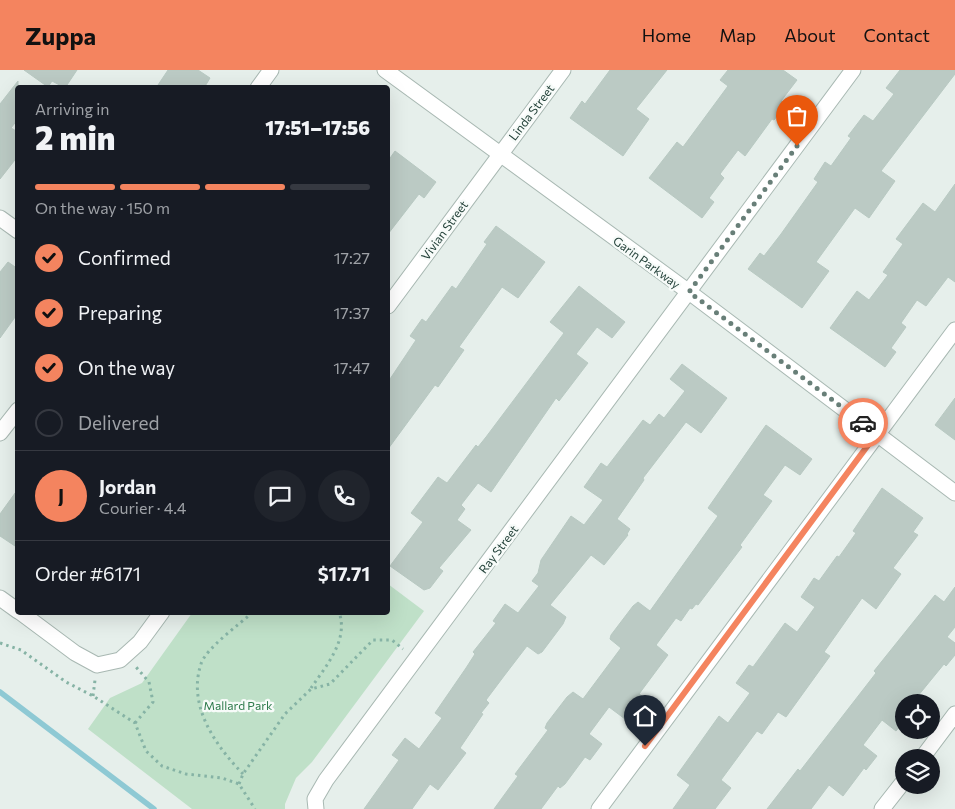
<!DOCTYPE html>
<meta charset="utf-8">
<style>
body{margin:0;font-family:Commissioner,sans-serif;background:#20242c;color:#f1f3f6;height:100vh;display:flex;flex-direction:column;font-size:19px;white-space:nowrap}
*{box-sizing:border-box;margin:0}
p{font-size:16px;color:#9ea1a6}
.icon{flex:none;width:28px;height:28px;fill:none;stroke:currentColor;stroke-width:2;stroke-linecap:round;stroke-linejoin:round}
.map{position:relative;flex:1;overflow:hidden}
.drawer{position:absolute;left:15px;top:15px;width:375px;height:530px;display:flex;flex-direction:column;background:#171b24;border-radius:5px;box-shadow:0 5px 20px #0002}
.drawer>*{flex:none}
.buttons{position:absolute;left:895px;top:624px;display:grid;gap:10px}
.buttons a{display:grid;place-items:center;width:45px;height:45px;border-radius:50%;background:#171b24;box-shadow:0 5px 20px #0002;font-size:25px}
.pin{position:absolute;display:grid;place-items:center;width:42px;height:42px;color:#fff;margin:-51px -21px;border-radius:50% 50% 50% 0;rotate:-45deg;box-shadow:0 0 5px #0007}
.pin .icon{rotate:45deg}
.courier{position:absolute;display:grid;place-items:center;width:50px;height:50px;margin:-25px;border:4px solid #f4845f;border-radius:50%;background:#fff;color:#222;box-shadow:0 1px 6px #0007}
.headline em{font-style:normal;font-weight:800}
.headline div{display:flex;flex-direction:column-reverse}
.headline{display:flex;align-items:center;justify-content:space-between;height:85px;padding:0 20px}
h1{font-size:32px;font-weight:800;line-height:38px}
.bar{display:grid;grid-template-columns:repeat(4,1fr);gap:8px 5px;align-content:center;height:60px;padding:0 20px}
.bar i{height:6px;border-radius:4px;background:#363941}
.bar .current{background:#f4845f}
.bar p{grid-column:span 4}
.line{display:flex;align-items:center;gap:12px;padding:0 20px;border-top:1px solid #363941}
.line div{flex:1}
.round{display:grid;place-items:center;flex:none;width:52px;height:52px;border-radius:26px;background:#20242c}
ol{padding:0 20px;list-style:none}
li{display:flex;align-items:center;gap:15px;height:55px}
li p{margin-inline-start:auto}
li .icon{padding:5px;border-radius:50%;background:#f4845f;color:#111;stroke-width:4}
li:last-child{color:#9ea1a6}
li i{width:28px;height:28px;border:2px solid #363941;border-radius:50%}
header{display:flex;align-items:center;gap:30px;box-sizing:border-box;height:70px;padding:0 25px;background:#f4845f;color:#111}
header strong{font-size:24px}
nav{display:flex;gap:28px;margin-inline-start:auto;font-size:18px}
.map>svg:first-child{display:block}
</style>
<header>
<strong>Zuppa</strong>
<nav><a>Home</a><a>Map</a><a>About</a><a>Contact</a></nav>
</header>
<div class="map">
<svg width="955" height="739" viewBox="0 0 955 739">
<rect width="100%" height="100%" fill="#e6efeb"/>
<!-- green -->
<polygon fill="#bfe0c8" points="388,514 424,541 312,692 296,708 285,734 285,739 192,739 88,659 110,628 142,613 192,543 388,542"/>
<g fill="none" stroke-linecap="round" stroke-linejoin="round">
<!-- stream -->
<polyline stroke="#8ec9d4" stroke-width="5.5" points="0,622 154,739"/>
</g>
<!-- building -->
<g fill="#bbcac4" stroke="#b8c9c2">
<polygon points="24,0 77,0 65,18 52,11 48,17"/>
<polygon points="168,0 198,0 210,8 204,18 156,18"/>
<polygon points="610,0 667,0 636,39 649,49 623,86 570,48 582,31 585,34"/>
<polygon points="728,0 783,0 797,10 781,31 786,35 774,50 772,49 745,86 738,80 720,104 724,108 709,128 714,132 702,148 649,108 677,72 683,77 728,16 720,10"/>
<polygon points="900,0 955,0 955,4 881,101 895,111 869,148 855,138 816,192 829,201 802,238 748,199 760,183 764,186 781,164 818,112 814,109 825,92 831,96 851,68 848,66 864,45 873,51 894,24 886,18"/>
<polygon points="18,11 18,49 11,58 18,62 18,86 0,109 0,34"/>
<polygon points="395,81 436,112 424,128 419,124 388,164 388,91"/>
<polygon points="955,114 955,212 948,207 926,236 917,230 901,253 906,257 891,278 896,282 885,297 830,258 857,221 869,230 888,205 883,202 903,174 896,169 923,133 935,142"/>
<polygon points="496,156 545,192 518,228 502,217 459,277 464,280 438,317 435,315 388,379 388,312 416,270 410,266 422,249 426,252 452,216 456,219 487,174 484,172"/>
<polygon points="8,192 18,199 18,243 0,268 0,202"/>
<polygon points="579,216 625,252 612,268 597,257 576,284 588,293 559,331 556,328 491,422 478,413 461,435 465,439 457,450 471,460 439,498 443,501 430,518 424,520 390,496 423,452 411,443 438,407 447,413 476,375 478,377 486,367 564,263 550,252"/>
<polygon points="682,294 727,328 701,363 686,352 643,408 644,410 617,449 630,459 627,464 628,465 604,495 591,485 550,535 566,547 563,554 542,582 538,584 527,576 504,606 486,630 489,633 481,643 483,644 460,678 466,683 438,720 430,714 412,739 364,739 399,690 392,685 405,668 419,679 442,648 435,643 466,598 475,584 473,582 496,553 493,551 505,534 518,543 539,516 532,511 538,503 541,490 571,446 584,455 603,430 584,417 601,393 607,397 643,350 650,355 659,344 664,348 685,321 670,309"/>
<polygon points="955,328 955,370 935,355"/>
<polygon points="766,355 812,389 800,405 785,395 763,425 772,431 740,475 742,477 698,535 696,534 692,539 690,538 681,551 676,548 656,575 668,585 639,624 642,626 625,649 609,637 589,664 602,674 590,690 585,687 565,714 560,718 558,716 541,739 494,739 518,706 515,704 548,660 545,658 547,653 567,627 573,622 583,629 621,578 610,569 611,565 633,536 638,532 650,541 718,446 708,438"/>
<polygon points="882,418 923,448 913,462 918,465 893,498 901,504 876,539 862,528 824,582 830,586 786,647 778,642 762,664 757,661 721,710 731,718 715,739 673,739 690,715 677,705 719,646 728,653 750,623 736,613 749,595 753,597 785,553 797,562 815,537 801,527 814,508 819,511 837,486 839,487 856,463 853,461"/>
<polygon points="18,419 18,478 0,466 0,444"/>
<polygon points="955,517 955,557 947,567 955,573 955,585 946,596 944,594 913,632 904,632 904,651 896,661 882,650 863,675 877,686 866,700 864,698 843,726 829,715 811,739 767,739 798,699 800,701 876,603 874,601 935,525 944,532"/>
</g>
<g fill="none" stroke-linecap="round" stroke-linejoin="round">
<!-- minor casing -->
<g stroke="#a8b8b2" stroke-width="17">
<g id="minor">
<polyline points="385,0 689,222 955,423"/>
<polyline points="258,18 271,0"/>
<polyline points="0,148 18,161"/>
<polyline points="388,236 563,0"/>
<polyline points="0,363 18,340"/>
<polyline points="0,528 18,541"/>
<polyline points="20,542 75,583 97,595 120,590 140,572 162,542"/>
<polyline points="922,688 955,644"/>
<polyline points="316,739 315,729 326,710 853,0"/>
<polyline points="599,739 955,260"/>
<polyline points="882,739 904,711"/>
</g>
</g>
<!-- path -->
<g stroke="#86b3a5" stroke-width="3" stroke-dasharray="2.5 4" stroke-linecap="butt">
<polyline points="0,573 21,580 66,612 93,626 135,653 146,681 162,696 186,704 222,708 239,714 255,739"/>
<path d="M 311,618 C 326,596 349,570 339,542"/>
<polyline points="93,626 95,610"/>
<polyline points="135,653 153,632 149,612 136,597"/>
<path d="M 243,704 C 216,676 187,636 201,594 C 206,578 240,554 253,542"/>
<polyline points="239,714 243,704 285,644 311,619 330,614 373,570 392,570 403,579"/>
</g>
<!-- minor -->
<use href="#minor" stroke="#fff" stroke-width="15"/>
</g>
<g fill="none" stroke-linecap="round" stroke-linejoin="round">
<!-- done -->
<polyline stroke="#687f78" stroke-width="5" stroke-dasharray="0 9" points="797,76 689,222 863,353"/>
<!-- route -->
<polyline stroke="#f4845f" stroke-width="6" points="645,676 877,363 863,353"/>
</g>
<g text-anchor="middle" dominant-baseline="central" stroke-width="4.5" stroke-linejoin="round" paint-order="stroke">
<!-- street labels -->
<g font-size="12" fill="#24423a" stroke="#f7fbf9">
<text transform="translate(531 42) rotate(-53)">Linda Street</text>
<text transform="translate(444 160) rotate(-54)">Vivian Street</text>
<text transform="translate(647 192) rotate(36)">Garin Parkway</text>
<text transform="translate(498 479) rotate(-53)">Ray Street</text>
</g>
<!-- park labels -->
<g font-size="12" fill="#2d7a4b" stroke="#f7fbf9">
<text x="238" y="635">Mallard Park</text>
</g>
</g>
</svg>
<div class="buttons">
<a><svg class="icon" aria-label="locate" viewBox="0 0 24 24"><circle cx="12" cy="12" r="6"/><path d="M12 2v4M12 18v4M2 12h4M18 12h4"/></svg></a>
<a><svg class="icon" aria-label="layers" viewBox="0 0 24 24"><path d="M12 4l9 5-9 5-9-5zM3 14l9 5 9-5"/></svg></a>
</div>
<div class="pin" style="left:797px;top:76px;background:#ea580c"><svg class="icon" aria-label="bag" viewBox="0 0 24 24"><path d="M5 8h14l-1 12H6zM9 8a3 3 0 0 1 6 0"/></svg></div>
<div class="pin" style="left:645px;top:676px;background:#1f2937"><svg class="icon" aria-label="home" viewBox="0 0 24 24"><path d="M3 11l9-7 9 7M6 9v11h12V9"/></svg></div>
<div class="courier" style="left:863px;top:353px"><svg class="icon" aria-label="car" viewBox="0 0 24 24"><path d="M5 17H2v-5l4-1 3-4h7l3 4 3 1v5h-3M9 17h6M6 11h13"/><circle cx="7" cy="17" r="2"/><circle cx="17" cy="17" r="2"/></svg></div>
<section class="drawer">
<div class="headline"><div><h1>2 min</h1><p>Arriving in</p></div><em>17:51–17:56</em></div>
<div class="bar"><i class="current"></i><i class="current"></i><i class="current"></i><i></i><p>On the way · 150 m</p></div>
<ol>
<li><svg class="icon" aria-label="check" viewBox="0 0 24 24"><path d="M5 12l5 5 9-10"/></svg>Confirmed<p>17:27</p></li>
<li><svg class="icon" aria-label="check" viewBox="0 0 24 24"><path d="M5 12l5 5 9-10"/></svg>Preparing<p>17:37</p></li>
<li><svg class="icon" aria-label="check" viewBox="0 0 24 24"><path d="M5 12l5 5 9-10"/></svg>On the way<p>17:47</p></li>
<li><i></i>Delivered</li>
</ol>
<div class="line" style="height:90px"><b class="round" style="background:#f4845f;color:#111">J</b><div><b>Jordan</b><p>Courier · 4.4</p></div><a class="round"><svg class="icon" aria-label="chat" viewBox="0 0 24 24"><path d="M4 5h16v11H9l-5 4z"/></svg></a><a class="round"><svg class="icon" aria-label="phone" viewBox="0 0 24 24"><path d="M5 4h4l2 5-3 2q2 4 5 5l2-3 5 2v4C11 20 4 13 5 4z"/></svg></a></div>
<div class="line" style="height:65px"><div>Order #6171</div><b>$17.71</b></div>
</section>
</div>
